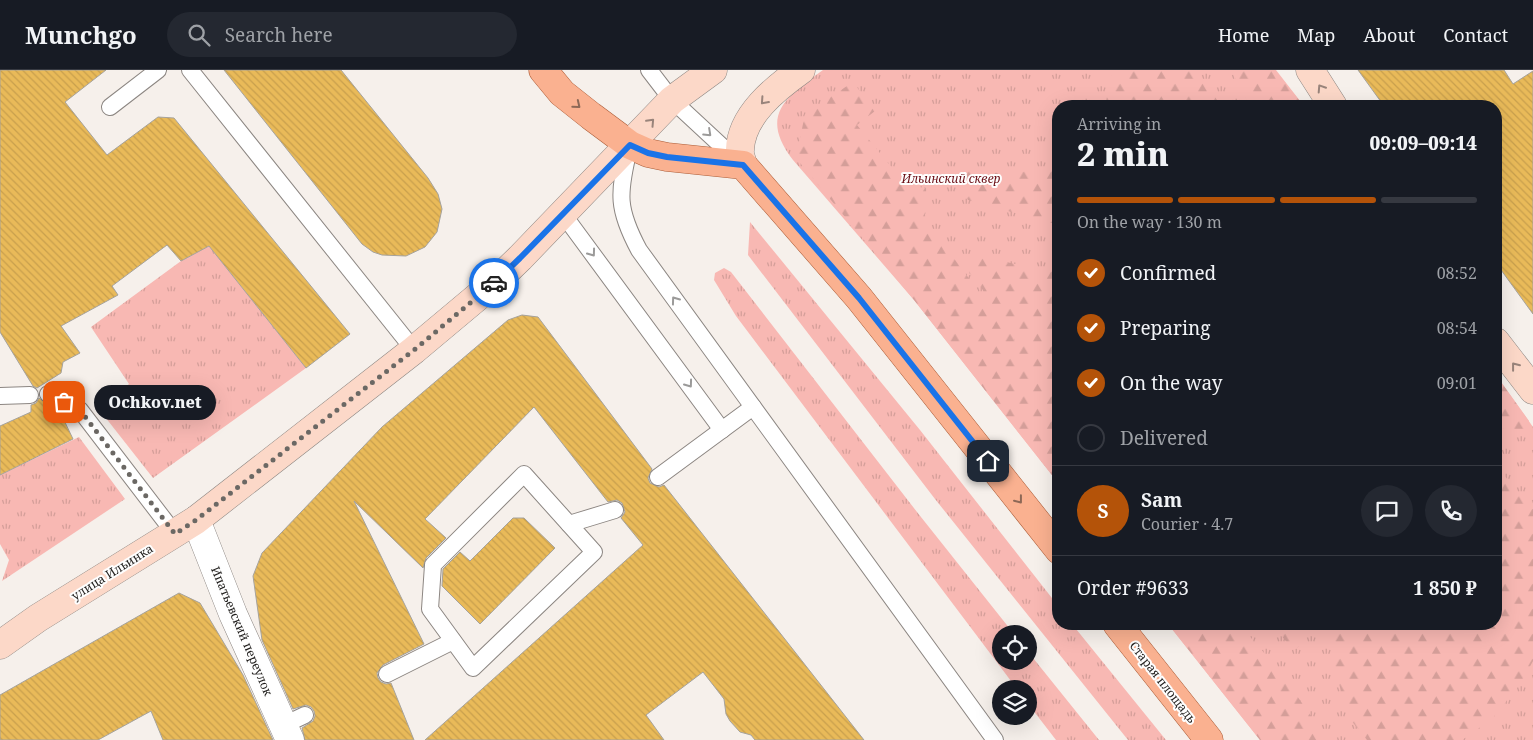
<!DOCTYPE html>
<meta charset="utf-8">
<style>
body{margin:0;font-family:"Noto Serif",serif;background:#242831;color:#f1f3f6;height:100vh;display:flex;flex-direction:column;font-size:19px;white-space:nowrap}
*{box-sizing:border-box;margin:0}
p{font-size:16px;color:#9ea1a6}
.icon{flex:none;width:28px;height:28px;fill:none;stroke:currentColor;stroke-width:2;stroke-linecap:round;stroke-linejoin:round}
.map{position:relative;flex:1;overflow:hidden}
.drawer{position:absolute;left:1052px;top:30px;width:450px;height:530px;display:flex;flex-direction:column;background:#171b24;border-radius:20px;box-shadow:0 5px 20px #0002}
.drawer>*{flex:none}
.buttons{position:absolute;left:992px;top:555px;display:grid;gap:10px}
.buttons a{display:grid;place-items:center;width:45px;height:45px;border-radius:50%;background:#171b24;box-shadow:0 5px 20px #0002;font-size:25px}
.pin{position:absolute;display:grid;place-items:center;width:42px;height:42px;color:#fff;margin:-21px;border-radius:10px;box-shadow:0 2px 8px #0006}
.courier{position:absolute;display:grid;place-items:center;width:50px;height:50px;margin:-25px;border:4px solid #1a73e8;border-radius:50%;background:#fff;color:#222;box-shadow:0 1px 6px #0007}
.bubble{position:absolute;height:35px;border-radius:18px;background:#171b24;box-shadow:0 5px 20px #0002;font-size:16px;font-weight:800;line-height:35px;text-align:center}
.overview em{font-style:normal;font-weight:800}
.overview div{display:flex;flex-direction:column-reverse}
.overview{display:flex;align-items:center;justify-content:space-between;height:85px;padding:0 25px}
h1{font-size:32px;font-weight:800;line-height:38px}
.bar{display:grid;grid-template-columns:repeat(4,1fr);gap:8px 5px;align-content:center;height:60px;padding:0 25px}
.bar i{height:6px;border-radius:4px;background:#363941}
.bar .on{background:#b45309}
.bar p{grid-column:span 4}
.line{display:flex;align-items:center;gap:12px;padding:0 25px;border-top:1px solid #363941}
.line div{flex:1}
.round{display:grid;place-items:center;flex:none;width:52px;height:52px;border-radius:26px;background:#242831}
ol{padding:0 25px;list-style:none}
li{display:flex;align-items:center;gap:15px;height:55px}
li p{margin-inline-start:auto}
li .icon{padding:5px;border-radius:50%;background:#b45309;color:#fff;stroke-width:4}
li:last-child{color:#9ea1a6}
li i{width:28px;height:28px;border:2px solid #363941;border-radius:50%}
header{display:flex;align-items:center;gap:30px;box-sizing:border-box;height:70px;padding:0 25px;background:#171b24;border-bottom:1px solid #363941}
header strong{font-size:24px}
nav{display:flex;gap:28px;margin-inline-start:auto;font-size:18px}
.search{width:350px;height:45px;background:#242831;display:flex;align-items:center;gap:12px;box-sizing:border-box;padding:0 18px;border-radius:28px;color:#9ea1a6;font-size:19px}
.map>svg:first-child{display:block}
</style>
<header>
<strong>Munchgo</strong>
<div class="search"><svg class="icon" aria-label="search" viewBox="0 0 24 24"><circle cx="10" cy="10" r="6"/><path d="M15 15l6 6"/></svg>Search here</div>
<nav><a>Home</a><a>Map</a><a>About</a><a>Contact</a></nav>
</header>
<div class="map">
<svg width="1533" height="670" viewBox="0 0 1533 670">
<defs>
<pattern id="grass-tufts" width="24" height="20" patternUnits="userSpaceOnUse" patternTransform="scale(1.25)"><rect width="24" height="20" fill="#f8b8b3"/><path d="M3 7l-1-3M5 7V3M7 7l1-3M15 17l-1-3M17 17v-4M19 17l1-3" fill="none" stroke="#d49e99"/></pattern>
<pattern id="forest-firs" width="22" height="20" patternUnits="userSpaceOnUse" patternTransform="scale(1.25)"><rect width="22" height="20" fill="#f8b8b3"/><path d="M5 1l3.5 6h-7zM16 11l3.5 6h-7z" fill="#d49e99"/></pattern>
<pattern id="building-back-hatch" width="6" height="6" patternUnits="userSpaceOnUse" patternTransform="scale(1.25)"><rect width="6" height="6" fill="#e9ba59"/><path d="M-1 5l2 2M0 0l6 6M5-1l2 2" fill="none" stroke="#c89f4d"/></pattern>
</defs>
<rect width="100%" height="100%" fill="#f6f0eb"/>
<!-- grass -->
<g fill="url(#grass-tufts)">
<path d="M 823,0 L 1276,0 L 1304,36 L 1059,36 L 1059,414 L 914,230 L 793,90 C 758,45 787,26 823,0 Z"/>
<polygon points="750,152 920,360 1059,537 1059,554 1072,554 1166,670 1128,670 935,429 748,185"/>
<polygon points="209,176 306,298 153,408 98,338 129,314 91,257 181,191"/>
<polygon points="724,198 731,202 917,442 1014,564 1001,564 1001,591 1029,591 1029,583 1099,670 1056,670 1029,635 1029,619 1017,619 736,246 714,210 715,203"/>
<polygon points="1496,305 1533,357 1533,670 1260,670 1168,554 1496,554"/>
<polygon points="79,367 125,429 2,511 9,490 0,474 0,405"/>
</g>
<!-- forest -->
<g fill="url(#forest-firs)">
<polygon points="1113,0 1191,0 1207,15 1221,36 1105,36"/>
<polygon points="1231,0 1274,0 1304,36 1250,36"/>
<path d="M 853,12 L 875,41 L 857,55 L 906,115 L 926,118 C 927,129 923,140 926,151 L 1015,270 L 975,208 L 969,203 L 969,194 L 975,188 L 982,187 L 1059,203 L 1059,322 L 1055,320 L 1059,325 L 1059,414 L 914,230 L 796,88 L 805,44 Z"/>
<polygon points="1059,91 1059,155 968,130 961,119 960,104 970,101 999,103 1034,101"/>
<polygon points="1496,305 1529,351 1525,360 1511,364 1496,354"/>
<polygon points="1496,396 1533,439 1533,591 1520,614 1492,649 1462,670 1367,670 1350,649 1334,598 1327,554 1496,554"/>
<polygon points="1168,554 1239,554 1278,599 1328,670 1260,670"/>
<polygon points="1271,554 1300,554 1301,574 1296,579 1291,577"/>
</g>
<!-- building -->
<g fill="url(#building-back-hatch)" stroke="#a5a29c">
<polygon points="0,0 106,0 65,32 107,85 158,47 174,48 350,264 306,298 209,176 181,191 167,175 112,216 118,225 61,256 80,283 63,292 61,303 37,318 33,316 0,262"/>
<polygon points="224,0 341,0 428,108 438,124 442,139 437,162 425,177 406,186 382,185 373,182 362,174"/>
<polygon points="1358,0 1504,0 1513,14 1533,1 1533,244 1496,193 1496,36 1384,36"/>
<polygon points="522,245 538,247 652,399 648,408 650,413 659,417 664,415 864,670 755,670 751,665 740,662 730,651 726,644 724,629 703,602 646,645 664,670 425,670 643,475 621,448 625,442 622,433 617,430 608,432 534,337 425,449 446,468 426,488 423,498 354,431 424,574 383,595 377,603 378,608 381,612 386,614 391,613 414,670 305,670 302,658 313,651 315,646 314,641 311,637 306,635 293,639 262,570 253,506 262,483 382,357 508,250"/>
<polygon points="39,328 61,344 73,369 0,405 0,356 31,342 31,335 36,333"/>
<polygon points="513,448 524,448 555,478 480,554 442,516 443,499 460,482 470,491"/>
<polygon points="179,523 200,533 243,605 273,670 163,670 151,641 98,670 0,670 0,625"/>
</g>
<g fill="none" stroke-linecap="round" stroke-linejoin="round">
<!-- lane casing -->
<g stroke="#8c8682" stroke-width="18">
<g id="lane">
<polyline points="190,0 414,280"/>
<polyline points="649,0 672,30 741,94"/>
<polyline points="110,37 158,0"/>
<path d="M 629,79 C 618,124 617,139 639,180 L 995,670"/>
<polyline points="563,144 722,360"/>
<polyline points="48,324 80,340 175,464"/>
<polyline points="0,326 30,325"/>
<polygon points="524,404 594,482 473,598 430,539 433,495"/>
<polyline points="658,407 753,337"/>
<polyline points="569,454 615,440"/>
<polyline points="387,604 453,571"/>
<polyline points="284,655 305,645"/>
</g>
</g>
<!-- street casing -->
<g stroke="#8c8682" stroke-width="29">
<polyline id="street" points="196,450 233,544 290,670"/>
</g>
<!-- secondary casing -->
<g stroke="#8c8682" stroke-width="29">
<g id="secondary">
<polyline points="1310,0 1333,36"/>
<path d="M 743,95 C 742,90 739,84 740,80 C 741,45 776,18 801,0"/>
<polyline points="1496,272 1533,320"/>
<polyline points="0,575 38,548 196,450 414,280 494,213 520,188 672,30 713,0"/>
</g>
</g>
<!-- primary casing -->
<g stroke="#ab5c37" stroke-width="29">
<g id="primary">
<polyline points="543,0 562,23 591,46 630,75 648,83 667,87 743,95 859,228 1059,480"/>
<polyline points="1117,554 1209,670"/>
</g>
</g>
<!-- lane -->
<use href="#lane" stroke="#fff" stroke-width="16"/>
<!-- street -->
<use href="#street" stroke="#fff" stroke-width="28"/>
<!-- secondary -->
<use href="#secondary" stroke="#fcd8c8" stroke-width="28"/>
<!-- primary -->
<use href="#primary" stroke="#fab190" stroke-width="28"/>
</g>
<!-- one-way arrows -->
<defs><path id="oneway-chevron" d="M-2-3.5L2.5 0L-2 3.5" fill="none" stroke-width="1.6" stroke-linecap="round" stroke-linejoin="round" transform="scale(1.25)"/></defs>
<g stroke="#99847b">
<use href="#oneway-chevron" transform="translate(1321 18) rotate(-123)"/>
<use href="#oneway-chevron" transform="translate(764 31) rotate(132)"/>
<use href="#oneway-chevron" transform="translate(651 52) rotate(-47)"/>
<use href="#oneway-chevron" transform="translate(1515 296) rotate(-128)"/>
</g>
<g stroke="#8d6856">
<use href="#oneway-chevron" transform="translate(577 35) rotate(39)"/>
<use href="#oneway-chevron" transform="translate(1019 430) rotate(52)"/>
</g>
<g stroke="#9b9a99">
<use href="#oneway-chevron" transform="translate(708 63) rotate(43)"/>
<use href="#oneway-chevron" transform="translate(592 183) rotate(54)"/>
<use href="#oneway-chevron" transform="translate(675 230) rotate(-126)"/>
<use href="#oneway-chevron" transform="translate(689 314) rotate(54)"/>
</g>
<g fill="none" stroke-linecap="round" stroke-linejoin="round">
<!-- done -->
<polyline stroke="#6b6864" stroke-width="5" stroke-dasharray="0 9" points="64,332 80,340 175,464 196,450 414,280 494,213"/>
<!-- route -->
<polyline stroke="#1a73e8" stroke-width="6" points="494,213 520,188 630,75 648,83 667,87 743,95 859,228 988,391"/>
</g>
<g text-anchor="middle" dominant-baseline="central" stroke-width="4" stroke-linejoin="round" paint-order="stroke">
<!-- park labels -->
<g font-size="12" font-style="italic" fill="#6b0e15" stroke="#fefefe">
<text x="951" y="108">Ильинский сквер</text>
</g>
<!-- street labels -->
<g font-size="12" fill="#201e1c" stroke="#fefefe">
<text transform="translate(112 502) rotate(-32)">улица Ильинка</text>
<text transform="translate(242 561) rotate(67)">Ипатьевский переулок</text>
<text transform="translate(1163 612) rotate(52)">Старая площадь</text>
</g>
</g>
</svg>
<div class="buttons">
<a><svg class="icon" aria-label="locate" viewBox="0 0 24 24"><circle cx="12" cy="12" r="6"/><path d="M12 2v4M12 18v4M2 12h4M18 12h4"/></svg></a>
<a><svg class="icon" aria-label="layers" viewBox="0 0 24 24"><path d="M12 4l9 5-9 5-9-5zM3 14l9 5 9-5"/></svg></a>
</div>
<div class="pin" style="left:64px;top:332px;background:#ea580c"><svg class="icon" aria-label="bag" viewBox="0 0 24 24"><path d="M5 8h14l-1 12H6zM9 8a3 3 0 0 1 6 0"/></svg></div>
<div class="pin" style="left:988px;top:391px;background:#1f2937"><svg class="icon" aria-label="home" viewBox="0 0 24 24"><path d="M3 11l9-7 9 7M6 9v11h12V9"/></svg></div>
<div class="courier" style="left:494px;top:213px"><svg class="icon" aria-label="car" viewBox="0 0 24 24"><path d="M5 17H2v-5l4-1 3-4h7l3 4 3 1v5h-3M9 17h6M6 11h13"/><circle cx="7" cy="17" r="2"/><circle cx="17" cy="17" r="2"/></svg></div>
<div class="bubble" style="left:94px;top:315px;width:122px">Ochkov.net</div>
<section class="drawer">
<div class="overview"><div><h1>2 min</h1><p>Arriving in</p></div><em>09:09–09:14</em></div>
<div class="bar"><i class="on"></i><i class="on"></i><i class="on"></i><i></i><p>On the way · 130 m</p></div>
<ol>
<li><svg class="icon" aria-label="check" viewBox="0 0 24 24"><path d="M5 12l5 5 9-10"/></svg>Confirmed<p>08:52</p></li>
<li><svg class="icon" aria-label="check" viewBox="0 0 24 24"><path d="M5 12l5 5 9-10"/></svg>Preparing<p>08:54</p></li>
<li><svg class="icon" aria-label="check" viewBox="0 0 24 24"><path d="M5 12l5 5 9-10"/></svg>On the way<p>09:01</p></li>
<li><i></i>Delivered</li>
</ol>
<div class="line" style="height:90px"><b class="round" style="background:#b45309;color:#fff">S</b><div><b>Sam</b><p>Courier · 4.7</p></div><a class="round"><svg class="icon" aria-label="chat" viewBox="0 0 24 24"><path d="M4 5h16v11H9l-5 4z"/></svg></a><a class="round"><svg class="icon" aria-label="phone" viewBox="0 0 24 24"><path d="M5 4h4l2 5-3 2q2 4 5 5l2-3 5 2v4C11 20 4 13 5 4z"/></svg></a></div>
<div class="line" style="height:65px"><div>Order #9633</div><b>1 850 ₽</b></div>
</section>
</div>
